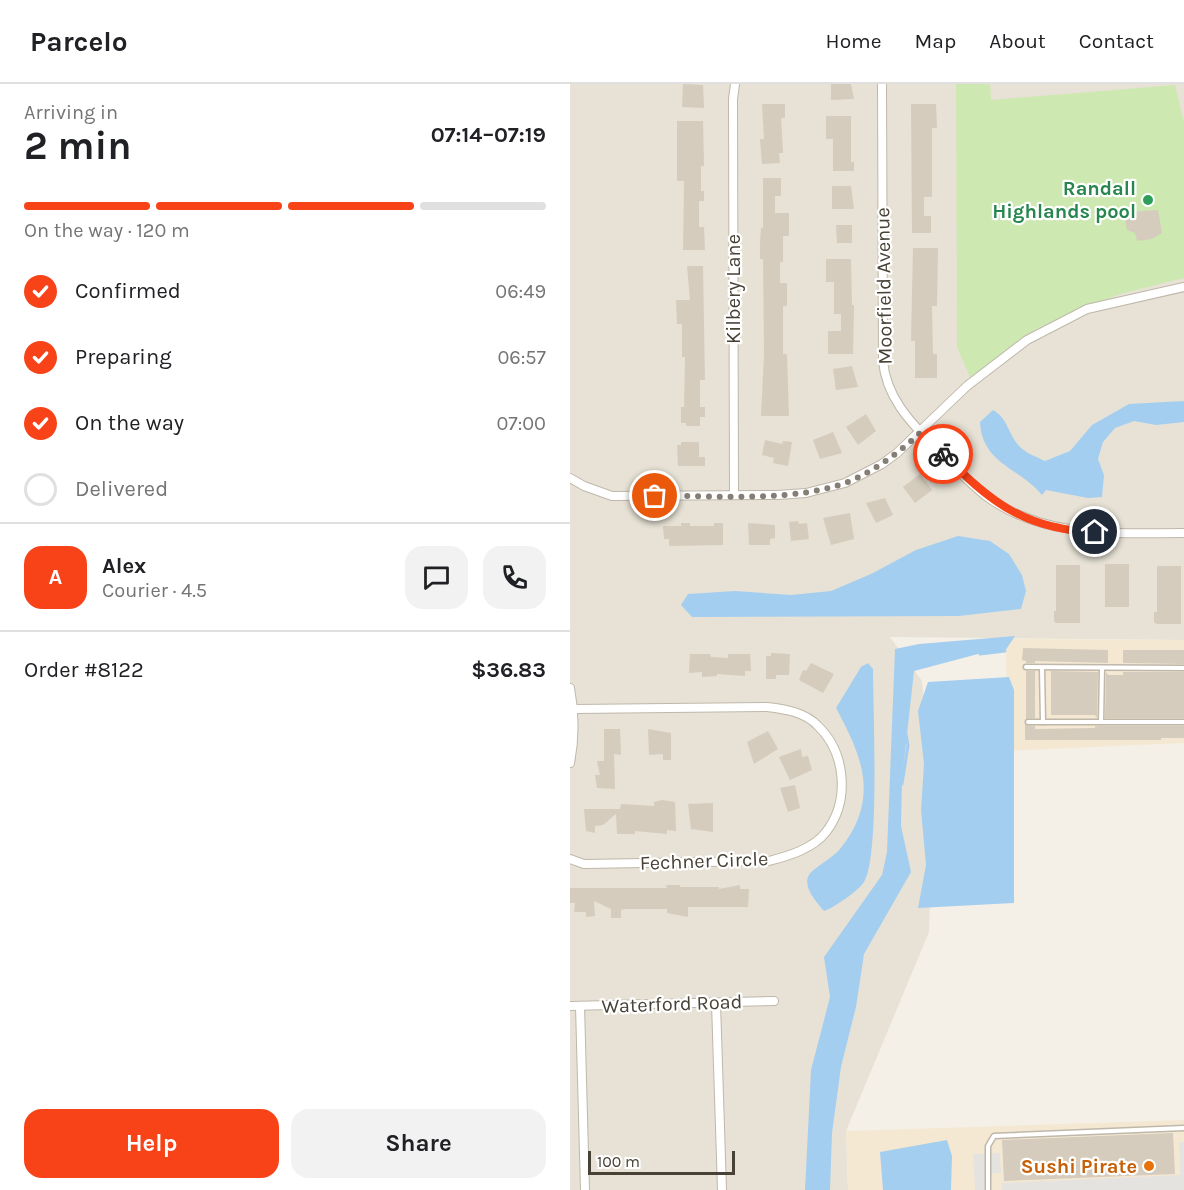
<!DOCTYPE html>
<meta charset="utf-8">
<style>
body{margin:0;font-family:Karla,sans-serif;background:#f2f2f2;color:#202124;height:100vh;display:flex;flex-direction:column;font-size:22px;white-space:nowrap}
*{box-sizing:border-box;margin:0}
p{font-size:20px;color:#757577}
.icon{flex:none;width:33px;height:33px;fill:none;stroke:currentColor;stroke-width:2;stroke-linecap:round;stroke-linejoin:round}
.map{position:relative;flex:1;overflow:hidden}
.panel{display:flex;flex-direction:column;background:#fff;width:570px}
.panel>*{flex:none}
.scale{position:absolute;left:18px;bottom:15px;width:147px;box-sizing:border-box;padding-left:6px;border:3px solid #474136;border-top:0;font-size:16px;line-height:21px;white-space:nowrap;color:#474136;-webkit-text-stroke:4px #fff;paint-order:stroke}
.pin{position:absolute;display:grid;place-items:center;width:51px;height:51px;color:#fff;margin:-26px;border:3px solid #fff;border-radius:50%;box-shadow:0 2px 6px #0007}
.courier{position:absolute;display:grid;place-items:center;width:60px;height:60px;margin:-30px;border:4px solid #f84319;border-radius:50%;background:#fff;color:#222;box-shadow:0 2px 8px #0007}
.summary em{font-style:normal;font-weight:700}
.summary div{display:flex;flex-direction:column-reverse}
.summary{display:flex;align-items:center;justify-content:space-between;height:102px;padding:0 24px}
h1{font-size:39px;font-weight:700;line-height:45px}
.bar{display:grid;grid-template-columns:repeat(4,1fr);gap:9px 6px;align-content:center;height:72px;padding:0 24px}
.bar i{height:8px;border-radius:4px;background:#e0e0e0}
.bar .current{background:#f84319}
.bar p{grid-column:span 4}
.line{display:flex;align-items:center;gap:15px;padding:0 24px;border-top:2px solid #e0e0e0}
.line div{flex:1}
.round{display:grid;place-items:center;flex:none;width:63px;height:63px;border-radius:18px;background:#f2f2f2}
ol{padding:0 24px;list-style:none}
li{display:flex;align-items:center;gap:18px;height:66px}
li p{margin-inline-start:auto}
li .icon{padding:6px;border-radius:50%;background:#f84319;color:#fff;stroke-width:4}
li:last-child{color:#757577}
li i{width:33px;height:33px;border:3px solid #e0e0e0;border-radius:50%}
.action{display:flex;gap:12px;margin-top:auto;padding:12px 24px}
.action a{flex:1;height:69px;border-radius:18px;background:#f84319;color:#fff;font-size:24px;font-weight:700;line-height:69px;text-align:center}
.action a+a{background:#f2f2f2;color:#202124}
header{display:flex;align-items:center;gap:36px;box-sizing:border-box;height:84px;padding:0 30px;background:#fff;border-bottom:2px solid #e0e0e0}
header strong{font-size:28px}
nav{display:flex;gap:33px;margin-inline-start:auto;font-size:21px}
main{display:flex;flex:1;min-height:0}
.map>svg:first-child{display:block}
</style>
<header>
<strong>Parcelo</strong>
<nav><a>Home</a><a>Map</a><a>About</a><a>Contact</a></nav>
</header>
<main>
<section class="panel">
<div class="summary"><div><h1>2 min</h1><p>Arriving in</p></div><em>07:14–07:19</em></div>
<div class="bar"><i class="current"></i><i class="current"></i><i class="current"></i><i></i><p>On the way · 120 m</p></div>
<ol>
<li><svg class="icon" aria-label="check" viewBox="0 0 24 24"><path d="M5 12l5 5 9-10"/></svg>Confirmed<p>06:49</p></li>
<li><svg class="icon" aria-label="check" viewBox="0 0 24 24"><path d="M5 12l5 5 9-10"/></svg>Preparing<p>06:57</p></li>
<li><svg class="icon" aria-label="check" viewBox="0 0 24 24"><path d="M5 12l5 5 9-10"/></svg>On the way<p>07:00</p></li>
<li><i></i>Delivered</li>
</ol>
<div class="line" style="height:108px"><b class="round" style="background:#f84319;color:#fff">A</b><div><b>Alex</b><p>Courier · 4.5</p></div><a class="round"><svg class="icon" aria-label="chat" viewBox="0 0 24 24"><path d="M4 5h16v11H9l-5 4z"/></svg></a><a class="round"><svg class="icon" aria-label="phone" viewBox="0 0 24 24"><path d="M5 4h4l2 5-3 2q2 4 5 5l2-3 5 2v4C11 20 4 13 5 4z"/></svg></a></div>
<div class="line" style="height:78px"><div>Order #8122</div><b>$36.83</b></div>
<div class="action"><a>Help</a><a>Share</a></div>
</section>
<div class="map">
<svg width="614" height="1106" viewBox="0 0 614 1106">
<rect width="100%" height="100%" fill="#f4f0e7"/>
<!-- residential -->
<polygon fill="#e7e2d5" points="0,0 614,0 614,556 320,553 352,597 363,706 359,848 276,1047 278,1106 0,1106"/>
<!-- commercial -->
<g fill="#f5e8d3">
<polygon points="436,555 614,556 614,659 437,667"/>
<polygon points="614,1036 614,1106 278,1106 276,1047"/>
</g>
<!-- green -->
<polygon fill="#cde8b0" points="386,0 420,0 421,16 605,1 614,39 614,194 550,210 468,244 400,293 387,263"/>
<!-- parking -->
<g fill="#e5e3df">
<polygon points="609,1058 614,1058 614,1106 432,1106 432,1099 610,1091"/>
<polygon points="430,1069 431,1089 423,1089 414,1106 405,1106 403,1070"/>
</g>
<!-- water -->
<g fill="#a4cef0">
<path d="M 614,317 L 614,338 L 586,341 L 564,337 L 545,344 L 533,358 L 528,375 L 534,391 L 532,413 L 518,414 L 476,406 L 472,411 C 450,384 412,380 410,338 L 423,326 C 436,333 438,347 446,358 C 452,368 465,372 475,377 L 500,367 L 522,341 L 559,320 Z"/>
<polygon points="388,452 420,457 439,470 452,491 456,507 451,525 389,532 122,533 111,521 118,510 165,507 221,511 261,507 301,490 346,466"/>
<polygon points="445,552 435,567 408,570 344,587 332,696 331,742 341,788 294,870 286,923 271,983 262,1049 260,1106 235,1106 241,986 260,913 254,873 312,791 317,768 325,565 349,560"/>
<path d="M 298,579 L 303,585 C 303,623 310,773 294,798 C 289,806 264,824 254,827 C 247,819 232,803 239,791 C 242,785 264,773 270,765 C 310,715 293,674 266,624 L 291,583 Z"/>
<polygon points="439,593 444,606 444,819 348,824 356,781 351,726 354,680 348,627 358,598"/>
<polygon points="377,1056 382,1072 381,1106 313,1106 310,1068"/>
</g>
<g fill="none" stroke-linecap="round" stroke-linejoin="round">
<!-- stream -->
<g stroke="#a4cef0" stroke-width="3">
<polyline points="410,570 435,567"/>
<polyline points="332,700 338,661 336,650"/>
</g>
</g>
<!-- building -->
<g fill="#d5ccbd">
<polygon points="113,0 133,1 134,24 112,23"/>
<polygon points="261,0 281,0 284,15 261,16"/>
<polygon points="192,20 215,20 215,34 211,34 213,69 209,69 210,79 192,80 190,55 194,55"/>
<polygon points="341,20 366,20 367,44 362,44 362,113 354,113 354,132 361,132 361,149 342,149"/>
<polygon points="256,32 281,32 281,78 284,78 284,87 263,87 263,55 256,55"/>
<polygon points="107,37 133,37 134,82 131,82 131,107 134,107 134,117 129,117 129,143 134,143 135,166 113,166 114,97 107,97"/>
<polygon points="193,94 211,94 211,112 205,112 205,129 219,129 219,152 213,152 213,178 210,178 210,199 217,199 217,222 213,222 213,270 217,270 219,332 191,332 194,270 193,175 190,175 190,160 191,144 193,144"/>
<polygon points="262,102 281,102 284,125 262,125"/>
<polygon points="588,126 592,149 582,155 567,157 565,149 557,146 555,134 560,133 559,128"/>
<polygon points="266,141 282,141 282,159 267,159"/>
<polygon points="343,164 368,164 367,222 362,222 363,270 367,270 367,294 345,294 345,257 341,257"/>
<polygon points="256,175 281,175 282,221 284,221 283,270 258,270 258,247 271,247 271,230 264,230 264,198 256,198"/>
<polygon points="117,182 133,182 135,296 130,296 130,323 135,323 135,333 130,333 130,342 116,342 116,339 111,339 111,323 114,323 115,273 112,273 112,240 107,240 106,216 120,216"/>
<polygon points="282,282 288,303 266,306 263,285"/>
<polygon points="296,330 306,347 288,361 276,343"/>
<polygon points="263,348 272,369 250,375 243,356"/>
<polygon points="195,356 212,360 213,357 222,358 218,382 203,379 204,374 192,371"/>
<polygon points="111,358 129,358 129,373 135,373 135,382 108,382 107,361 111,361"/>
<polygon points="350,390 362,406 345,419 333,403"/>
<polygon points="315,414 323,431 306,439 296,419"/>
<polygon points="280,429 284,455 261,461 253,434"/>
<polygon points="228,437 229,440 237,439 239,455 221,457 219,438"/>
<polygon points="111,439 120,439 120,442 144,442 144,439 153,439 153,461 99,462 99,455 94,455 93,442 111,442"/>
<polygon points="178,439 205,441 205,454 200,455 200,461 179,461"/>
<rect x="535" y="480" width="24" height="43"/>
<polygon points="486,481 510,481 510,539 486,539 484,537 484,527 486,527"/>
<polygon points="587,482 611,482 611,540 587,540 584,538 584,528 587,528"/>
<polygon points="453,564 538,566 538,579 465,577 465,579 456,579 456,577 452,576"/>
<polygon points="553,566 614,566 614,580 553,579"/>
<polygon points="201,569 220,570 219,591 206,591 206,595 196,595 196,572 201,572"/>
<polygon points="120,570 140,570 141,573 158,574 158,570 180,570 181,587 175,587 175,592 147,590 147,592 132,593 132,588 119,589"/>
<polygon points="241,579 264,590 253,609 229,596 233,586 236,587"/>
<polygon points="456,587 465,587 465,634 456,635"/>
<polygon points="481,587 528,588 527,634 525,631 481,631"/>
<polygon points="536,588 538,591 553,591 553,588 614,588 614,634 535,634"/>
<polygon points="455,641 465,642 465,645 525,644 525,642 614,642 614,654 591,654 591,656 455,656"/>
<polygon points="34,645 50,645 51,671 44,670 45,705 27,704 25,691 30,691 27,677 34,677"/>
<polygon points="78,645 101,649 101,676 93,676 93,670 79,671"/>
<polygon points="198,647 208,665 184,680 177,658"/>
<polygon points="231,665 232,673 238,672 242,686 220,696 209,673"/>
<polygon points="225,701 230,724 218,728 210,704"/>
<polygon points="92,716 105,718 106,747 97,746 97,750 65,747 65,750 47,750 46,730 33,741 25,742 25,749 16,747 14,725 50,725 51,720 84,722 84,718"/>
<polygon points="143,719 143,748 121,745 118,720"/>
<polygon points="96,801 110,801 110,803 149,803 149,805 170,801 170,805 179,805 178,823 118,823 118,833 97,829 97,825 55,825 51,826 51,834 41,834 41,825 24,817 25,832 16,833 16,828 4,828 5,819 0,819 0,804 97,804"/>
<polygon points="603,1049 605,1090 434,1097 432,1056"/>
</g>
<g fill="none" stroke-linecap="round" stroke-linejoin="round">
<!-- lane casing -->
<g stroke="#bfb8aa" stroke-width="7">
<g id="lane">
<polyline points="456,583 614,584"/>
<polyline points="472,584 473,638"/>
<polyline points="458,638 614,638"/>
<polyline points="531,638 532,584"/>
<polyline points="418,1106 418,1062 424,1052 614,1044"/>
</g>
</g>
<!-- street casing -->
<g stroke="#bfb8aa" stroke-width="10">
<g id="street">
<path d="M 312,0 L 313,277 C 316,312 339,337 363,361 C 380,378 397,397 416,412 C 474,455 546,449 614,449"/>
<polyline points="0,394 14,402 42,412 207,411 236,409 275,399 312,380 327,369 397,302 457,256 517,225 614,203"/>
<polyline points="164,411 163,15 165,0"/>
<path d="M 0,604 C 5,630 5,653 0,679"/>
<path d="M 0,775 L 14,780 L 199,777 C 218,772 243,765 256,748 C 280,717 276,669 248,642 C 235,628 215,625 197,623 L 4,625"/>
<polyline points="146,919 152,1106"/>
<polyline points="0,922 204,917"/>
<polyline points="10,922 15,1106"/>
</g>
</g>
<!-- lane -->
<use href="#lane" stroke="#fff" stroke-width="4"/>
<!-- street -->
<use href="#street" stroke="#fff" stroke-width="8"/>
</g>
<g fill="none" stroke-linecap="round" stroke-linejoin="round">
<!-- done -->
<path stroke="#847e74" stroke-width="6" stroke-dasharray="0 10.8" d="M 85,412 C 147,411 232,420 287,394 C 311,382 332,366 351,348 L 373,370"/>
<!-- route -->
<path stroke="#f84319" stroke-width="8" d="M 373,370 C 419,417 455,446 525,448"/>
</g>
<!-- markers -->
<circle fill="#2e9e5b" stroke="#fff" stroke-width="2" cx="578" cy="116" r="6"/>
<circle fill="#e8710a" stroke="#fff" stroke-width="2" cx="579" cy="1082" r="6"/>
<g text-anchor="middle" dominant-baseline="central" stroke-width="4.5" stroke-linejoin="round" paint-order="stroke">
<!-- leisure labels -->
<g font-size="20" font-weight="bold" fill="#27864d" stroke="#fff" text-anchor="end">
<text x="566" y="104">Randall<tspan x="566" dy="23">Highlands pool</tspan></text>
</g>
<!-- street labels -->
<g font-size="20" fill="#474136" stroke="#fff">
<text transform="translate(314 202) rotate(-91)">Moorfield Avenue</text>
<text transform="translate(163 205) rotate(-90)">Kilbery Lane</text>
<text transform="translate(134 777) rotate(-2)">Fechner Circle</text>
<text transform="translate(102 920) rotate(-2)">Waterford Road</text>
</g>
<!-- food labels -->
<g font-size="20" font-weight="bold" fill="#c56008" stroke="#fff" text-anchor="end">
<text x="567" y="1082">Sushi Pirate</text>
</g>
</g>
</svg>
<div class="scale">100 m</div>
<div class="pin" style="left:85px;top:412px;background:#ea580c"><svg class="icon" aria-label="bag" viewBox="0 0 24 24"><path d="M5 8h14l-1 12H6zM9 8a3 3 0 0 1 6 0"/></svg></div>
<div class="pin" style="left:525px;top:448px;background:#1f2937"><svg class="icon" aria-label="home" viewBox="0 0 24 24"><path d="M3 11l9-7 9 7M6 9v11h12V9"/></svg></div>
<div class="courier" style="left:373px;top:370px"><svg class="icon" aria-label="bike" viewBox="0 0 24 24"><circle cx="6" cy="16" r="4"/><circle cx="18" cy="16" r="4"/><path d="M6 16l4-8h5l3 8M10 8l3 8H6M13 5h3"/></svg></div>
</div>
</main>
